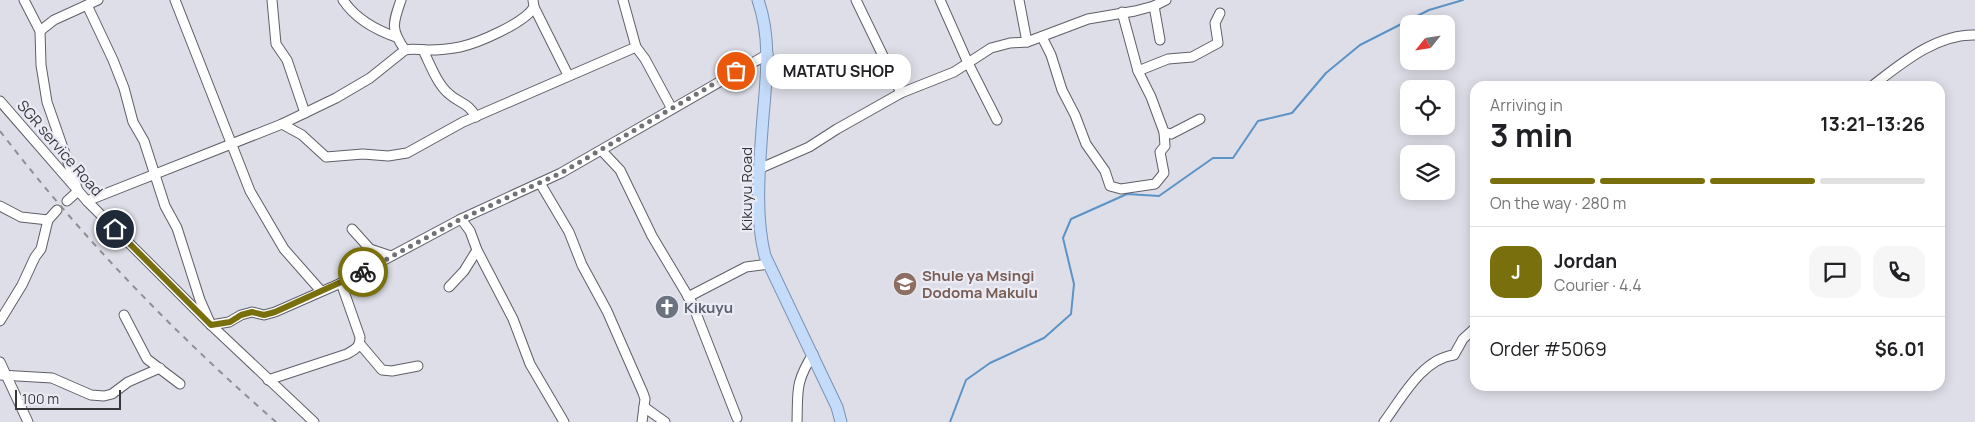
<!DOCTYPE html>
<meta charset="utf-8">
<style>
body{margin:0;font-family:Manrope,sans-serif;background:#f6f6f6;color:#202124;height:100vh;display:flex;flex-direction:column;font-size:19px;white-space:nowrap}
*{box-sizing:border-box;margin:0}
p{font-size:16px;color:#757577}
.icon{flex:none;width:28px;height:28px;fill:none;stroke:currentColor;stroke-width:2;stroke-linecap:round;stroke-linejoin:round}
.map{position:relative;flex:1;overflow:hidden}
.drawer{position:absolute;left:1470px;top:81px;width:475px;height:310px;display:flex;flex-direction:column;background:#fff;border-radius:15px;box-shadow:0 2px 12px #0003}
.drawer>*{flex:none}
.needle{width:32px;rotate:240deg}
.tools{position:absolute;left:1400px;top:15px;display:grid;gap:10px}
.tools a{display:grid;place-items:center;width:55px;height:55px;border-radius:10px;background:#fff;box-shadow:0 2px 12px #0003;font-size:25px}
.scale{position:absolute;left:15px;bottom:12px;width:106px;box-sizing:border-box;padding-left:5px;border:2px solid #37373b;border-top:0;font-size:14px;line-height:18px;white-space:nowrap;color:#37373b;-webkit-text-stroke:4px #ebebf5;paint-order:stroke}
.pin{position:absolute;display:grid;place-items:center;width:42px;height:42px;color:#fff;margin:-21px;border:2px solid #fff;border-radius:50%;box-shadow:0 1px 5px #0007}
.courier{position:absolute;display:grid;place-items:center;width:50px;height:50px;margin:-25px;border:4px solid #7a6f0d;border-radius:50%;background:#fff;color:#222;box-shadow:0 1px 6px #0007}
.bubble{position:absolute;height:35px;border-radius:15px;background:#fff;box-shadow:0 2px 12px #0003;font-size:16px;font-weight:700;line-height:35px;text-align:center}
.summary em{font-style:normal;font-weight:700}
.summary div{display:flex;flex-direction:column-reverse}
.summary{display:flex;align-items:center;justify-content:space-between;height:85px;padding:0 20px}
h1{font-size:32px;font-weight:700;line-height:38px}
.bar{display:grid;grid-template-columns:repeat(4,1fr);gap:8px 5px;align-content:center;height:60px;padding:0 20px}
.bar i{height:6px;border-radius:4px;background:#e0e0e0}
.bar .selected{background:#7a6f0d}
.bar p{grid-column:span 4}
.line{display:flex;align-items:center;gap:12px;padding:0 20px;border-top:1px solid #e0e0e0}
.line div{flex:1}
.round{display:grid;place-items:center;flex:none;width:52px;height:52px;border-radius:15px;background:#f6f6f6}
.map>svg:first-child{display:block}
</style>
<div class="map">
<svg width="1975" height="422" viewBox="0 0 1975 422">
<rect width="100%" height="100%" fill="#dedee8"/>
<g fill="none" stroke-linecap="round" stroke-linejoin="round">
<!-- stream -->
<polyline stroke="#5c93c7" stroke-width="2" points="950,422 966,380 990,363 1044,338 1071,314 1074,284 1063,238 1071,219 1127,194 1159,196 1213,158 1233,158 1258,121 1292,113 1326,73 1360,45 1429,10 1463,0"/>
<!-- minor casing -->
<g stroke="#5f5f68" stroke-width="11">
<g id="minor">
<polyline points="24,0 40,31 41,65 47,102 78,191 67,201"/>
<polyline points="175,0 250,191 284,249 321,291"/>
<polyline points="272,0 276,44 287,60 305,113"/>
<path d="M 343,0 C 355,18 376,30 396,37"/>
<path d="M 401,0 C 393,23 390,29 405,50"/>
<polyline points="623,0 636,47 645,59 672,109"/>
<polyline points="856,0 901,93"/>
<polyline points="940,0 968,63 997,120"/>
<polyline points="1019,0 1027,42"/>
<polyline points="87,5 113,60 124,88 133,122 144,141 165,206 177,228 200,300 211,325 229,322 241,315 252,312 264,315 275,312 341,283 461,219 561,173 768,54"/>
<polyline points="1154,6 1160,40"/>
<polyline points="534,7 568,75"/>
<polyline points="1122,12 1138,71 1151,97 1164,132 1171,134 1200,119"/>
<polyline points="40,31 54,20 98,0"/>
<polyline points="1042,37 1051,55 1062,90 1075,115 1086,144 1105,171 1110,186 1121,189 1155,184 1164,173 1160,152 1165,146 1164,132"/>
<path d="M 423,50 C 430,64 437,84 449,94 C 460,104 468,102 476,117"/>
<polyline points="1138,71 1168,59 1192,57 1218,43 1215,23 1220,13"/>
<path d="M 1872,86 C 1902,63 1936,34 1975,35"/>
<polyline points="0,101 87,201 211,325 314,422"/>
<polyline points="282,124 302,135 326,157 363,154 388,156 407,153 463,122 636,47"/>
<polyline points="602,151 620,170 652,236 692,303 737,418"/>
<polyline points="761,168 809,147 837,129 901,93 954,72 991,48 1010,43 1027,42 1088,19 1135,11 1154,6 1166,0"/>
<polyline points="540,183 569,232 582,265 607,311 643,393 645,399 642,422"/>
<path d="M 87,201 L 282,124 L 336,98 L 370,78 L 405,50 C 413,48 420,50 428,50 C 438,50 450,49 460,47 C 478,43 525,23 534,7 L 533,0"/>
<polyline points="0,206 21,217 48,220"/>
<polyline points="461,219 470,231 477,250 513,319 530,364 564,422"/>
<polyline points="352,229 370,249 391,256"/>
<polyline points="449,287 464,271 477,250"/>
<polyline points="688,297 746,267 769,264"/>
<polyline points="124,315 147,359 180,384"/>
<polyline points="0,321 22,285 35,257 41,249 48,220 57,210"/>
<polyline points="360,344 382,370 392,371 418,366"/>
<polyline points="0,362 28,422"/>
<polyline points="0,375 52,378 91,395 104,396 112,394 128,382 160,368"/>
<path d="M 268,380 L 347,354 C 356,349 360,347 360,337 L 341,283"/>
<polyline points="644,407 665,422"/>
<path d="M 797,422 C 798,390 795,383 813,354"/>
<path d="M 1384,422 C 1402,398 1422,359 1454,355 L 1463,339 L 1475,328"/>
</g>
</g>
<!-- major casing -->
<g stroke="#7992b4" stroke-width="13">
<path id="major" d="M 758,0 C 773,43 765,86 762,130 C 759,171 755,217 765,256 L 837,407 L 841,422"/>
</g>
<!-- minor -->
<use href="#minor" stroke="#fff" stroke-width="9"/>
<!-- major -->
<use href="#major" stroke="#c4dbf9" stroke-width="11"/>
<!-- rail -->
<path stroke="#8e8e95" stroke-width="2" stroke-dasharray="6 6" stroke-linecap="butt" d="M 0,131 C 81,237 175,334 276,422"/>
</g>
<g fill="none" stroke-linecap="round" stroke-linejoin="round">
<!-- done -->
<polyline stroke="#717178" stroke-width="5" stroke-dasharray="0 9" points="363,272 461,219 561,173 736,71"/>
<!-- route -->
<polyline stroke="#7a6f0d" stroke-width="6" points="115,229 211,325 230,322 241,315 252,312 264,315 275,312 363,272"/>
</g>
<!-- icons -->
<defs>
<g id="school-disc" transform="scale(1.25)"><circle r="9.5" fill="#8d6e63" stroke="#ebebf5"/><path d="M0-5L7-2L0 1L-7-2ZM-4 1L0 2.5L4 1V4Q0 6-4 4Z" fill="#fff"/></g>
<g id="church-disc" transform="scale(1.25)"><circle r="9.5" fill="#6b7280" stroke="#ebebf5"/><path d="M-1.2-6h2.4v3.5h3.3v2.4h-3.3V6h-2.4V-.1h-3.3v-2.4h3.3Z" fill="#fff"/></g>
</defs>
<g fill-rule="evenodd">
<use href="#school-disc" x="905" y="284"/>
<use href="#church-disc" x="667" y="307"/>
</g>
<g text-anchor="middle" dominant-baseline="central" stroke-width="4.5" stroke-linejoin="round" paint-order="stroke">
<!-- street labels -->
<g font-size="15" fill="#37373b" stroke="#ebebf5">
<text transform="translate(60 148) rotate(49)">SGR service Road</text>
<text transform="translate(746 189) rotate(-90)">Kikuyu Road</text>
</g>
<!-- education labels -->
<g font-size="15" font-weight="bold" fill="#785e54" stroke="#ebebf5" text-anchor="start">
<text x="922" y="275">Shule ya Msingi<tspan x="922" dy="17">Dodoma Makulu</tspan></text>
</g>
<!-- worship labels -->
<g font-size="15" font-weight="bold" fill="#5b616d" stroke="#ebebf5" text-anchor="start">
<text x="684" y="307">Kikuyu</text>
</g>
</g>
</svg>
<div class="tools">
<a><svg class="needle" viewBox="-14 -14 28 28"><path d="M0-13l5 13h-10z" fill="#e53935"/><path d="M0 13l5-13h-10z" fill="#757577"/></svg></a>
<a><svg class="icon" aria-label="locate" viewBox="0 0 24 24"><circle cx="12" cy="12" r="6"/><path d="M12 2v4M12 18v4M2 12h4M18 12h4"/></svg></a>
<a><svg class="icon" aria-label="layers" viewBox="0 0 24 24"><path d="M12 4l9 5-9 5-9-5zM3 14l9 5 9-5"/></svg></a>
</div>
<div class="scale">100 m</div>
<div class="pin" style="left:736px;top:71px;background:#ea580c"><svg class="icon" aria-label="bag" viewBox="0 0 24 24"><path d="M5 8h14l-1 12H6zM9 8a3 3 0 0 1 6 0"/></svg></div>
<div class="pin" style="left:115px;top:229px;background:#1f2937"><svg class="icon" aria-label="home" viewBox="0 0 24 24"><path d="M3 11l9-7 9 7M6 9v11h12V9"/></svg></div>
<div class="courier" style="left:363px;top:272px"><svg class="icon" aria-label="bike" viewBox="0 0 24 24"><circle cx="6" cy="16" r="4"/><circle cx="18" cy="16" r="4"/><path d="M6 16l4-8h5l3 8M10 8l3 8H6M13 5h3"/></svg></div>
<div class="bubble" style="left:766px;top:54px;width:145px">MATATU SHOP</div>
<section class="drawer">
<div class="summary"><div><h1>3 min</h1><p>Arriving in</p></div><em>13:21–13:26</em></div>
<div class="bar"><i class="selected"></i><i class="selected"></i><i class="selected"></i><i></i><p>On the way · 280 m</p></div>
<div class="line" style="height:90px"><b class="round" style="background:#7a6f0d;color:#fff">J</b><div><b>Jordan</b><p>Courier · 4.4</p></div><a class="round"><svg class="icon" aria-label="chat" viewBox="0 0 24 24"><path d="M4 5h16v11H9l-5 4z"/></svg></a><a class="round"><svg class="icon" aria-label="phone" viewBox="0 0 24 24"><path d="M5 4h4l2 5-3 2q2 4 5 5l2-3 5 2v4C11 20 4 13 5 4z"/></svg></a></div>
<div class="line" style="height:65px"><div>Order #5069</div><b>$6.01</b></div>
</section>
</div>
